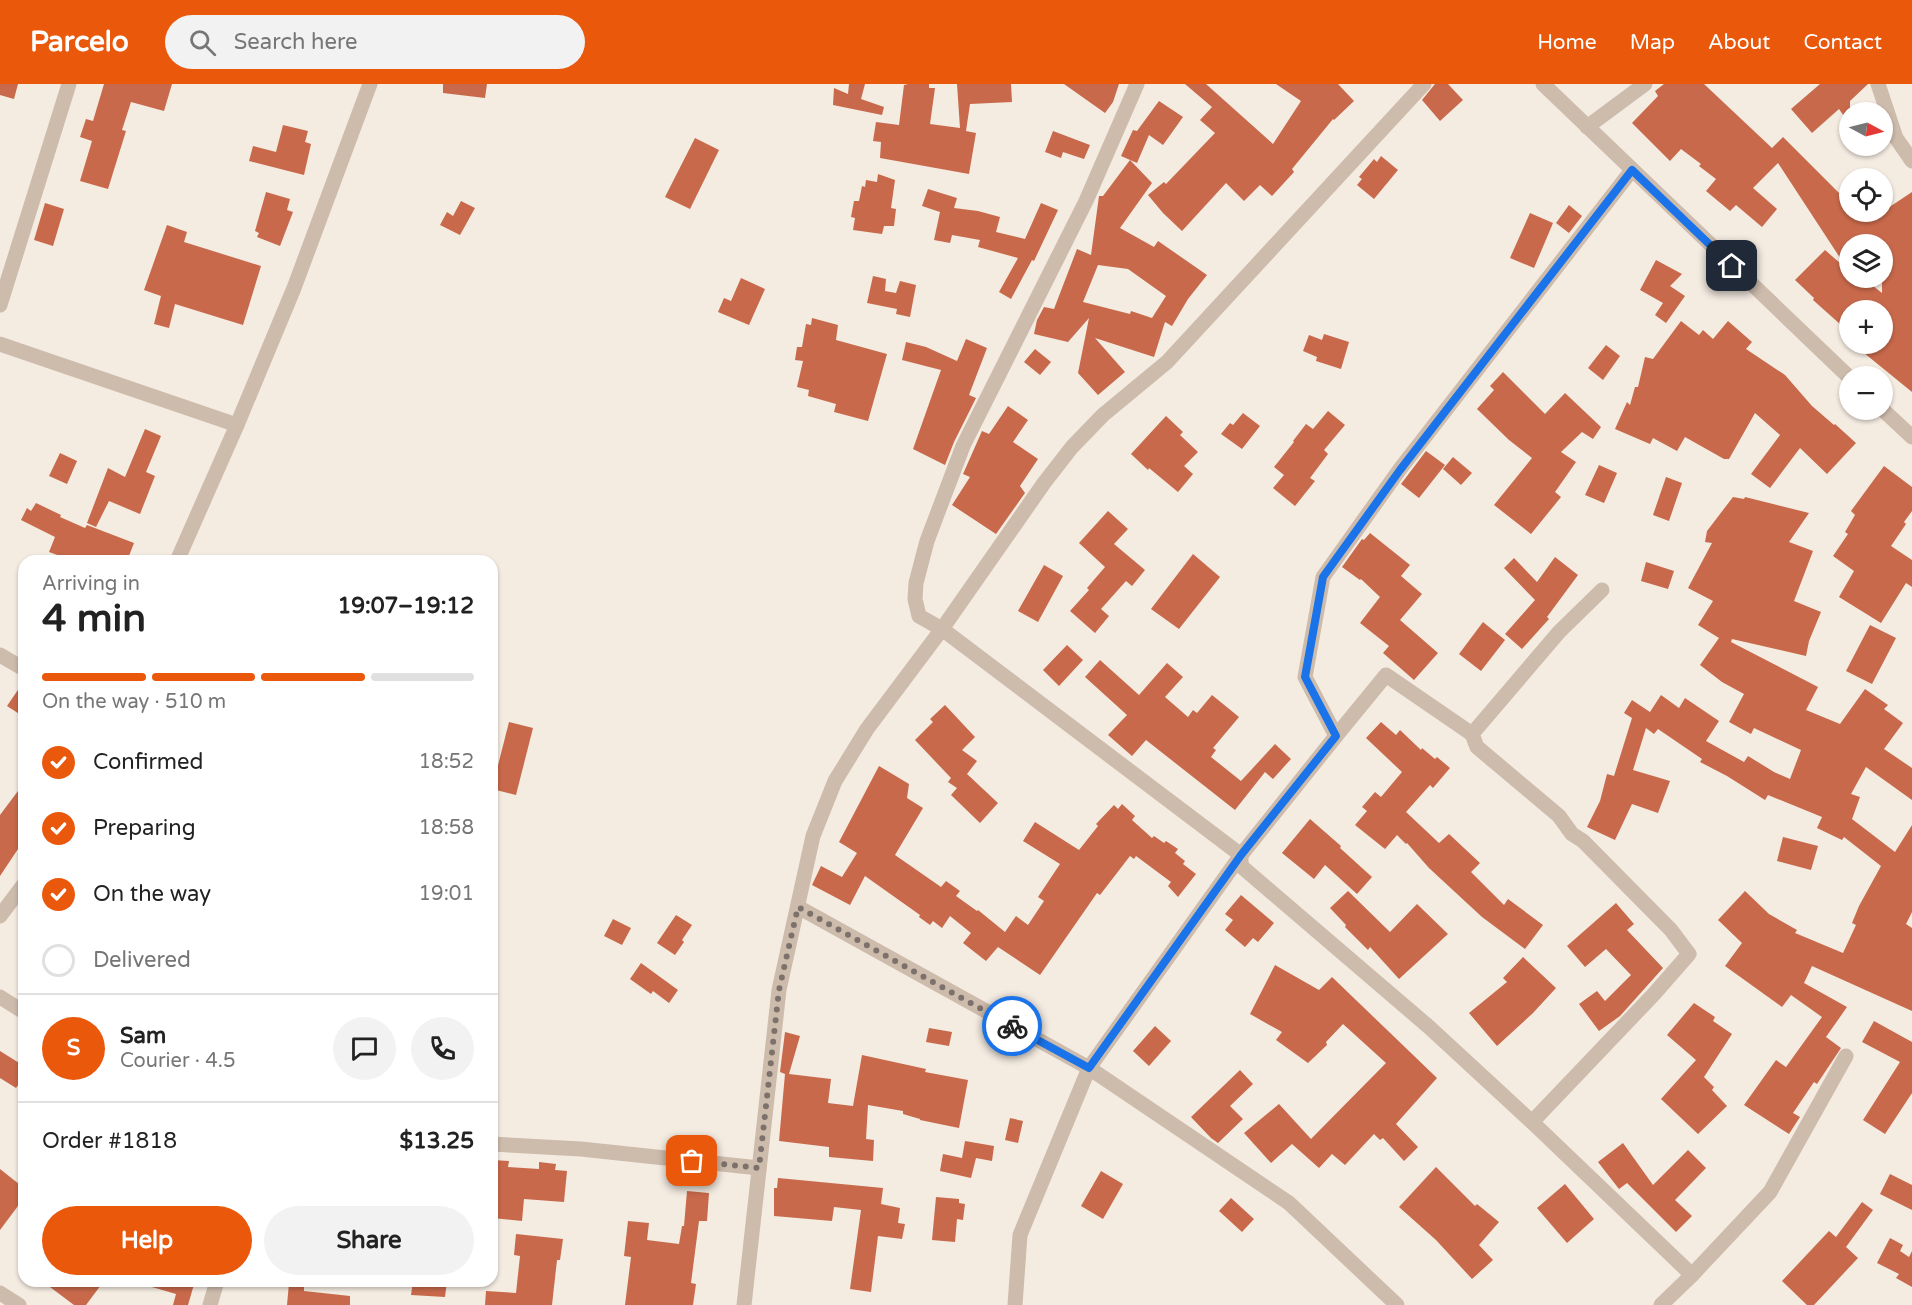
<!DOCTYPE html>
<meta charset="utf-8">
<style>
body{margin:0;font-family:"Varela Round",sans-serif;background:#f2f2f2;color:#222;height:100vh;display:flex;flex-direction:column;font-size:22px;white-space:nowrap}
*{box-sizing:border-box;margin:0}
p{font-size:20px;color:#767676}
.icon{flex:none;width:33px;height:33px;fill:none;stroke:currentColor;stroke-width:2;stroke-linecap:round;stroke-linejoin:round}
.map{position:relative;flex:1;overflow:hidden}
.details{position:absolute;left:18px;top:471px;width:480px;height:732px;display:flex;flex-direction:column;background:#fff;border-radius:18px;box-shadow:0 2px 4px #0004}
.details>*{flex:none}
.needle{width:39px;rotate:97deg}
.tools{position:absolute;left:1839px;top:18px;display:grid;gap:12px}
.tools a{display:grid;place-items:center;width:54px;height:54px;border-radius:50%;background:#fff;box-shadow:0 2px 4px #0004;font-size:30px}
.pin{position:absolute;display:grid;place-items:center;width:51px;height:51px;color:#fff;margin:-26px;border-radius:12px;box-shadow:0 3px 9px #0006}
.courier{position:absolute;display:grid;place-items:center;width:60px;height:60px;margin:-30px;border:4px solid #1a73e8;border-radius:50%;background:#fff;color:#222;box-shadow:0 2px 8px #0007}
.head em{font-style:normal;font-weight:700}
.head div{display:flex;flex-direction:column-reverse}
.head{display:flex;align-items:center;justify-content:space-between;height:102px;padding:0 24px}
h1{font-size:39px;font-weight:700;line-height:45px}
.bar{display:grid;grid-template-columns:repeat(4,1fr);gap:9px 6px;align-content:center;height:72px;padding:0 24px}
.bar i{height:8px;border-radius:4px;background:#e0e0e0}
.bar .current{background:#ea580c}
.bar p{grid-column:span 4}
.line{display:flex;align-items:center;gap:15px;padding:0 24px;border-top:2px solid #e0e0e0}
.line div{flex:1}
.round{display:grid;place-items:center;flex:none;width:63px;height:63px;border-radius:32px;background:#f2f2f2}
ol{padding:0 24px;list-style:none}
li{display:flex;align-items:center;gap:18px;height:66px}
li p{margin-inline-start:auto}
li .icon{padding:6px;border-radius:50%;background:#ea580c;color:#fff;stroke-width:4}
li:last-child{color:#767676}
li i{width:33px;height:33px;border:3px solid #e0e0e0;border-radius:50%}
.action{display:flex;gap:12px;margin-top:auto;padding:12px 24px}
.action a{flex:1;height:69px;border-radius:36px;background:#ea580c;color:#fff;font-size:24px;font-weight:700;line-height:69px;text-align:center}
.action a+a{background:#f2f2f2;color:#222}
header{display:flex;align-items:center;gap:36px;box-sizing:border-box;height:84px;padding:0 30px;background:#ea580c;color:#fff}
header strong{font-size:28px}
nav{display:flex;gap:33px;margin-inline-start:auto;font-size:21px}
.search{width:420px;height:54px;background:#f2f2f2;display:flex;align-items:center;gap:15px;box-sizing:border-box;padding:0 21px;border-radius:33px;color:#767676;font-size:22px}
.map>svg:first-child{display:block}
</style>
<header>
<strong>Parcelo</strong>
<div class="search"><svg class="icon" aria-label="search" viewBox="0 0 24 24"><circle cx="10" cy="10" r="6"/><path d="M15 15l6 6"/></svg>Search here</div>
<nav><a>Home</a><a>Map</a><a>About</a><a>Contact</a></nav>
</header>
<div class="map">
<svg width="1912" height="1221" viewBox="0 0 1912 1221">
<rect width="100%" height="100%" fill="#f4ebe1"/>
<!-- building -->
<g fill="#c8694b" fill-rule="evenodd">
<polygon points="0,0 18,0 14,15 0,11"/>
<polygon points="104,0 172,0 164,27 131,18 122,46 126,47 108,105 80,97 92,57 80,53 86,35 93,37"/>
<polygon points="443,0 487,0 485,14 443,9"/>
<polygon points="849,0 865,0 861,15 884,23 882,31 833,21 834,4 848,10"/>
<polygon points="908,0 929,0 929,4 935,4 930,40 960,44 957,0 1011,0 1012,18 970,20 966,47 976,49 969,90 880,74 881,58 873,57 876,38 899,41 904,1"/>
<polygon points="1064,0 1119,0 1113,18 1105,29"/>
<polygon points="1185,0 1206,0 1273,60 1301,17 1276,0 1338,0 1354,17 1334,36 1333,35 1292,85 1294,88 1272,112 1260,101 1244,117 1226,99 1182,147 1163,129 1148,111 1164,98 1166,100 1215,49 1200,36 1212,23"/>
<polygon points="1435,0 1448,0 1463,16 1440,37 1422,16"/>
<path d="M 1664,0 L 1704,0 L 1772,64 L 1783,53 L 1839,109 L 1850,100 L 1850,128 L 1882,128 L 1912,108 L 1912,308 L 1853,260 L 1882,260 L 1882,226 L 1850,226 L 1850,249 L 1813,216 L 1814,214 L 1795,196 L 1825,166 L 1848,186 L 1778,79 L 1753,104 L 1777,125 L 1762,143 L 1736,121 L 1730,127 L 1706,107 L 1716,95 L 1699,82 L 1701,80 L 1681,65 L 1670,77 L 1632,39 L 1658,12 L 1655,7 ZM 1850,160 L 1882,160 L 1882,209 L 1863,194 L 1850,194 Z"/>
<polygon points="1820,0 1868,0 1850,17 1850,41 1839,25 1812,49 1791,25"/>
<polygon points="1159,17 1183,33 1163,61 1149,51 1137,79 1121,72 1133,46 1137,47"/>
<polygon points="283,41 308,47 305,58 311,60 304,91 249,77 253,62 276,68"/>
<polygon points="1053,47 1090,61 1084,75 1063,68 1061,74 1045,68"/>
<polygon points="695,54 719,66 690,125 665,113"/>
<polygon points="1381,72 1398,86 1374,115 1357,101 1362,95 1359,93 1374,75 1377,78"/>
<path d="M 1130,76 L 1152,99 L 1120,144 L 1154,163 L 1158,157 L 1207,191 L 1188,215 L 1172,242 L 1165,238 L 1154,273 L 1095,254 L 1125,288 L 1098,311 L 1078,289 L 1089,234 L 1068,258 L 1034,250 L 1037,236 L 1044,223 L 1054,225 L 1077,165 L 1091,171 L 1099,112 L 1103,112 ZM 1098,181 L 1128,185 L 1166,212 L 1152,234 L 1131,227 L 1130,230 L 1083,218 Z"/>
<polygon points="878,90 895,96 891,124 896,125 894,142 884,142 882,150 853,146 855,134 851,133 854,117 859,117 862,102 865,103 866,96 877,98"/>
<polygon points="928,105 957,114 954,124 978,127 1000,133 996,148 1025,155 1041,119 1058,126 1034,177 1032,176 1011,215 999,208 1018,174 978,163 980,156 952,151 950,159 934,156 940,128 922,122"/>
<polygon points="266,108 290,115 287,126 293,128 280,162 257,153 259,149 255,147"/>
<polygon points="461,117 475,124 460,151 440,141 447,128 453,132"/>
<polygon points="45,119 64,125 53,162 34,156"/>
<polygon points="1569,121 1582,132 1569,149 1556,139"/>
<polygon points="1530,129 1553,139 1534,184 1510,174"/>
<polygon points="167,141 187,148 184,158 261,182 243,241 175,220 169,244 154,240 161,212 144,206"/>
<polygon points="1656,176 1682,190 1670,202 1685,212 1666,239 1655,231 1663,219 1640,206"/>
<polygon points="873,192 886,195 885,207 896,209 900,197 916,201 910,233 896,230 897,225 867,219"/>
<polygon points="741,194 765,205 749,241 718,228 724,214 731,217"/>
<polygon points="812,234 838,241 836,256 887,270 868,337 834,328 836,320 808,312 809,306 797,303 803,277 795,276 797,263 802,263 806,240 811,241"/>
<polygon points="1681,237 1699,251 1703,246 1713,255 1728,237 1752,258 1746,265 1785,291 1812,322 1834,341 1835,340 1856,359 1827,390 1800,364 1770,404 1751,390 1780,351 1755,329 1729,375 1724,375 1685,353 1677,367 1653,354 1650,360 1615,345 1627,318 1630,321 1635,303 1638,303 1645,273 1653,275"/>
<polygon points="1324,250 1349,258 1341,285 1316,277 1317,273 1303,267 1309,251 1322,256"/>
<polygon points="966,255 987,264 969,311 976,314 954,358 945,381 913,365 941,286 902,276 906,258 926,263 957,277"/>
<polygon points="1606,261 1620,272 1603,296 1588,284"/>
<polygon points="1035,265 1051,278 1040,291 1024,278"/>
<polygon points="1503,288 1545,330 1565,309 1601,343 1593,355 1582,348 1561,368 1576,378 1555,408 1561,413 1531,450 1494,421 1532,374 1509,356 1477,325 1494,306 1490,302"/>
<polygon points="1008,322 1028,336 1013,358 1038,375 1020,402 1025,409 996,450 952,421 970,393 963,390 982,347 989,350"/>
<polygon points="1328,327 1345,341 1324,366 1328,370 1310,394 1315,397 1295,422 1273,404 1284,391 1274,383 1294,358 1293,357 1306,340 1313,345"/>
<polygon points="1243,329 1260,342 1242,365 1221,350 1230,339 1233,341"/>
<polygon points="1166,332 1183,348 1180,351 1198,368 1184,382 1193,390 1178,408 1149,384 1148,386 1131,370"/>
<polygon points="145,345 161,352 146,388 155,392 140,430 109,417 96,443 87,439 108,384 125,393"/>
<polygon points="1426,367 1445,381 1419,414 1401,400"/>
<polygon points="60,369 77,377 67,400 49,392"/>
<polygon points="1453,373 1472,389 1461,401 1443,385"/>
<polygon points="1599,381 1617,389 1604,419 1585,411"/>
<polygon points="1884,382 1912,403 1912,427 1904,438 1906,440 1891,462 1912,476 1912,503 1906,499 1881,539 1839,513 1854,487 1833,472 1848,450 1845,448 1855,431 1851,427"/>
<polygon points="1666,393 1682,399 1669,437 1653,431"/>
<polygon points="1733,413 1744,415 1745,413 1809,429 1789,458 1813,467 1794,517 1821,528 1809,557 1806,572 1732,555 1731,558 1818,603 1806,626 1840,640 1865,605 1888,621 1884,625 1903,639 1884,665 1912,684 1912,716 1866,683 1851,710 1860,713 1852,735 1895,768 1912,741 1912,828 1906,840 1912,844 1912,927 1812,882 1804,899 1847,923 1826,953 1841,964 1817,1000 1814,998 1793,1029 1800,1033 1789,1050 1744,1021 1776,976 1786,983 1822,933 1791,911 1782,923 1725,882 1742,859 1718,836 1745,807 1769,830 1797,846 1795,849 1843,869 1856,841 1852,839 1859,822 1881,782 1844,753 1842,756 1817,744 1822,733 1768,711 1765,716 1727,692 1700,678 1702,675 1658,645 1654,650 1646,644 1633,686 1670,697 1658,729 1632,720 1615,756 1587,743 1600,717 1607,690 1614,692 1632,634 1624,629 1632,616 1650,628 1661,611 1679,624 1685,614 1719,637 1706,657 1744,678 1748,672 1774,688 1790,695 1801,666 1754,644 1751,650 1729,638 1744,610 1722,598 1700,581 1719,554 1698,541 1713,517 1688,504 1712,459 1705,458 1707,447"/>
<polygon points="36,419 61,431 60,433 85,444 87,441 134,459 127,477 58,477 60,472 49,468 55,453 21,436 27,424 31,427"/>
<polygon points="1108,427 1128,445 1114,460 1145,486 1132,502 1126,497 1101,525 1109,532 1095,549 1070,527 1089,506 1087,504 1105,483 1079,459"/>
<polygon points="1370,449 1410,481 1401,492 1422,510 1400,536 1438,569 1414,596 1383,569 1389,562 1360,539 1380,513 1361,495 1360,496 1342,483 1362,455 1364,456"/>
<polygon points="1193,470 1220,493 1179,545 1151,525"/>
<polygon points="1555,473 1578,491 1547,533 1549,535 1522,565 1505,550 1535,516 1504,484 1514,474 1537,498"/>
<polygon points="1646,478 1674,487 1668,505 1641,497"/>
<polygon points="1044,481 1063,492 1038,538 1018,527"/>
<polygon points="1483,538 1505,556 1481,587 1459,570"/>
<polygon points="1870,541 1896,554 1872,600 1846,587"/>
<polygon points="1067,561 1083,576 1059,602 1043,586"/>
<polygon points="1100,576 1139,611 1167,579 1183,593 1165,613 1188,633 1193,626 1197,629 1212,611 1239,633 1213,664 1216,666 1211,673 1241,697 1275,660 1291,675 1273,695 1265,688 1235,726 1146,656 1132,672 1108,651 1127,631 1085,593"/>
<polygon points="24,597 24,633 7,622"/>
<polygon points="945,621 975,653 962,666 977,677 967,690 998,719 980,739 951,711 957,704 948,698 951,694 915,656 933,638 930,635"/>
<polygon points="509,638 533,644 516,711 492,705"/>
<polygon points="1381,638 1396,651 1400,646 1421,666 1422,664 1435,675 1437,673 1450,684 1433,704 1430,701 1406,728 1439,759 1449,750 1480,779 1471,788 1504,821 1508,815 1543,841 1525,865 1482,833 1429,784 1407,759 1406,760 1397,751 1385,765 1355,741 1367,727 1362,723 1375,708 1381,713 1402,688 1366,654"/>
<polygon points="879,682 909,700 907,714 923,724 895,771 941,803 946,797 960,807 956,812 977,827 978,826 1005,848 1016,832 1028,841 1044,817 1038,813 1060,780 1023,757 1035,738 1079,766 1098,742 1096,740 1114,721 1118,725 1122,720 1135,732 1132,736 1152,754 1154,752 1164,759 1166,757 1178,765 1175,769 1185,777 1183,780 1196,790 1178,813 1168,802 1171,798 1136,772 1134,775 1130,772 1100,811 1097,809 1040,891 998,863 986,877 963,859 971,849 950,832 942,844 933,837 930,841 919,833 920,831 865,792 850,821 812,801 821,782 842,793 857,769 839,758"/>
<polygon points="24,699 24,756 0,792 0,731"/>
<polygon points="1310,735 1341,762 1340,764 1372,793 1357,810 1325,781 1314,795 1282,769"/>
<polygon points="1783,753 1818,762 1811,786 1777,777"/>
<polygon points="1348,807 1390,848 1417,820 1448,850 1399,895 1370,863 1368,866 1345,843 1346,841 1330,824"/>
<polygon points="1241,811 1274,839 1258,858 1253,854 1245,863 1225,846 1233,836 1225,830"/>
<polygon points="1616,819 1634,840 1627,846 1663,884 1620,932 1599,947 1579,920 1597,907 1605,917 1631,891 1606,865 1585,883 1567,862"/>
<polygon points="676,831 692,841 682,856 684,858 675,871 657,859"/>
<polygon points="613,835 631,844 622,861 604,852"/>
<polygon points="1523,873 1556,904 1533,929 1497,962 1469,929 1507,898 1503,894"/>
<polygon points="641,879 678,906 669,919 653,907 651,910 630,895"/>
<polygon points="1275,881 1319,906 1332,893 1437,994 1396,1040 1418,1063 1404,1077 1383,1054 1380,1056 1374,1050 1345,1081 1332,1070 1319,1084 1292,1060 1271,1079 1244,1049 1279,1020 1311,1055 1386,979 1343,940 1326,958 1327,961 1308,979 1276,956 1282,948 1250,930"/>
<polygon points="1694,919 1715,933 1713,937 1732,950 1704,993 1714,1003 1712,1006 1727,1022 1698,1050 1661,1015 1696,976 1667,951"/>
<polygon points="1874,937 1912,958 1912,1009 1885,1050 1863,1036 1900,978 1862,958"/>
<polygon points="1155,942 1171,957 1149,982 1133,967"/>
<polygon points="929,944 952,948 949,962 926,958"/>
<polygon points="785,948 800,952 789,990 831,995 828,1019 853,1022 862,971 926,985 925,988 968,996 959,1044 920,1036 920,1035 903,1030 903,1027 868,1021 866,1055 874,1056 873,1077 829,1073 829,1063 779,1057 785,990 780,988"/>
<polygon points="0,967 24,982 24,993 16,1004 0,994"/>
<polygon points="1240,986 1253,1000 1230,1022 1243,1035 1218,1059 1211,1054 1191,1033"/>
<polygon points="1010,1034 1023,1037 1018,1059 1005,1056"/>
<polygon points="965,1057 994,1062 992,1077 976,1074 971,1094 940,1087 943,1070 962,1074"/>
<polygon points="1623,1059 1653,1101 1688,1066 1706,1084 1675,1116 1692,1132 1676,1148 1627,1099 1619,1105 1598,1078"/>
<polygon points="492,1076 509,1077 508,1083 539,1085 539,1078 556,1080 555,1086 567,1087 564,1118 524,1115 522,1137 492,1134"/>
<polygon points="1436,1083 1475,1122 1477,1120 1499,1138 1479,1161 1493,1176 1472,1195 1436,1156 1399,1123"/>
<polygon points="0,1085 24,1104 24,1114 0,1146"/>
<polygon points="1101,1087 1123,1100 1103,1135 1081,1122"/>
<polygon points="1890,1090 1912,1101 1912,1126 1880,1110"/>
<polygon points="778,1094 883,1104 881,1120 900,1124 898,1139 905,1140 902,1155 878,1152 871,1208 850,1205 861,1126 834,1123 832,1137 774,1132 774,1104 777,1104"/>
<polygon points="1565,1100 1594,1135 1567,1159 1537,1124"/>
<polygon points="687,1107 709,1109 707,1137 699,1137 691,1199 696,1200 693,1221 625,1221 631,1173 624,1172 628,1137 649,1139 647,1156 679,1160 682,1142 684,1142"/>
<polygon points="936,1113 959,1115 959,1119 965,1120 963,1136 957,1135 955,1158 932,1156"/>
<polygon points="1231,1114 1254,1135 1242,1148 1219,1127"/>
<polygon points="1862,1118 1873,1126 1846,1163 1858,1174 1814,1221 1807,1221 1782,1197 1829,1147 1836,1153"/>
<polygon points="516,1150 563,1155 560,1176 557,1176 552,1221 485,1221 486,1207 516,1209 520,1172 514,1171"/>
<polygon points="1890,1154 1903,1161 1900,1167 1909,1173 1912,1167 1912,1203 1896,1194 1899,1190 1877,1179"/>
<polygon points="42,1197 104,1197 86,1221 74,1221"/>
<polygon points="145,1197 195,1197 188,1221 173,1221 176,1210 145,1201"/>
<polygon points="413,1197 447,1197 445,1213 411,1211"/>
<polygon points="289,1199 304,1201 304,1207 350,1212 350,1221 287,1221"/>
</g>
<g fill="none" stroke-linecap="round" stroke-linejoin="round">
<!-- minor -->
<g stroke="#cdbbac" stroke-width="15">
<polyline points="1137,0 1086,117 963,362 927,457 916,499 915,515 919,532 942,545 1241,771 1241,782 1429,943 1532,1038 1692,1191"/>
<polyline points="1543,0 1850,294"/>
<polyline points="1587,43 1645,0"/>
<polyline points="0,221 69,0"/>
<polyline points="0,260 237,341"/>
<polyline points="1882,325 1912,353"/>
<polyline points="0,571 24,585"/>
<polyline points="1336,652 1386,591 1472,650"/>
<polyline points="798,823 1089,984 1289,1119 1397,1221"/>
<polyline points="0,913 24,928"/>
<polyline points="1532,1038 1654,910 1689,870 1671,846 1583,757 1572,750 1559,732 1477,663 1472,650 1559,548 1602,506"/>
<polyline points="492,1060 581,1065 759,1084"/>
<polyline points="0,1209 19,1221"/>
<polyline points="210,1221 217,1197"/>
<polyline points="1015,1221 1020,1151 1089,984 1241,771 1336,652 1305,593 1323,493 1400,385 1632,86"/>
<polyline points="1661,1221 1692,1191 1770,1108 1846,972"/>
</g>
<!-- tertiary -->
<g stroke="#cdbbac" stroke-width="15">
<polyline points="1878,0 1896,54 1912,77"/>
<polyline points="177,477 237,341 294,204 370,0"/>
<polyline points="0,832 24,800"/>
<polyline points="744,1221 779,906 813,752 835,697 867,645 942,545 1044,399 1072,363 1103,331 1167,278 1424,0"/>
</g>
</g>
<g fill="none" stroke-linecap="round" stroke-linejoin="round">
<!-- done -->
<polyline stroke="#7c716b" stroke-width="6" stroke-dasharray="0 10.8" points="692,1077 759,1084 779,906 798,823 1012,942"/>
<!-- route -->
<polyline stroke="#1a73e8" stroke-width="8" points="1012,942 1089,984 1241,771 1336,652 1305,593 1323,493 1400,386 1632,86 1732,182"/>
</g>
</svg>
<div class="tools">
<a><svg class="needle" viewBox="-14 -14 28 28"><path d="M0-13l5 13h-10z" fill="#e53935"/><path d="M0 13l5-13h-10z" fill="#767676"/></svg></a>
<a><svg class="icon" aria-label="locate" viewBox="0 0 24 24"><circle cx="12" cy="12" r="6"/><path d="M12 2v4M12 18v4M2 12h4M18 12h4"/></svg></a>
<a><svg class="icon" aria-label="layers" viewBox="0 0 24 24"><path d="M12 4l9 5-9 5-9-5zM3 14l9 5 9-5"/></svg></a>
<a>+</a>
<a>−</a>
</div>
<div class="pin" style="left:692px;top:1077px;background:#ea580c"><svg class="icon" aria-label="bag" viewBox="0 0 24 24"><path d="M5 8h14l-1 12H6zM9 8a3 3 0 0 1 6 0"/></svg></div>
<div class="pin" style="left:1732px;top:182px;background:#1f2937"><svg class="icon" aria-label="home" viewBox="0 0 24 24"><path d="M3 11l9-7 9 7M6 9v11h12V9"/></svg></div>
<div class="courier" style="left:1012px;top:942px"><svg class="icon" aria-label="bike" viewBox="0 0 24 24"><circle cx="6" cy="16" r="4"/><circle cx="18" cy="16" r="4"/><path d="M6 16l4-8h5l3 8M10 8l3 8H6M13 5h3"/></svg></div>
<section class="details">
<div class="head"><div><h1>4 min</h1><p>Arriving in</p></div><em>19:07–19:12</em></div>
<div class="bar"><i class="current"></i><i class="current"></i><i class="current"></i><i></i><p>On the way · 510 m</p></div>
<ol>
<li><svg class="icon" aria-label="check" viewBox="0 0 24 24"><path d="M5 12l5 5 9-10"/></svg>Confirmed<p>18:52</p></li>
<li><svg class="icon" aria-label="check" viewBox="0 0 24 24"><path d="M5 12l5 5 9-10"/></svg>Preparing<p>18:58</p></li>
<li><svg class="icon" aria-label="check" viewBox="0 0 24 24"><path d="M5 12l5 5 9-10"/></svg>On the way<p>19:01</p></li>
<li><i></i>Delivered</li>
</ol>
<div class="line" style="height:108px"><b class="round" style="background:#ea580c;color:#fff">S</b><div><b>Sam</b><p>Courier · 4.5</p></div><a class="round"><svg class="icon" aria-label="chat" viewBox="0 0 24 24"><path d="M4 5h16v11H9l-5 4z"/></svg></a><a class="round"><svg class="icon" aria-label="phone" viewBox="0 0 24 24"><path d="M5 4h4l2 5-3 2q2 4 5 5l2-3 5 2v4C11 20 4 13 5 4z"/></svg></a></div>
<div class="line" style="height:78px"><div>Order #1818</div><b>$13.25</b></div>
<div class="action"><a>Help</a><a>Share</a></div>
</section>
</div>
